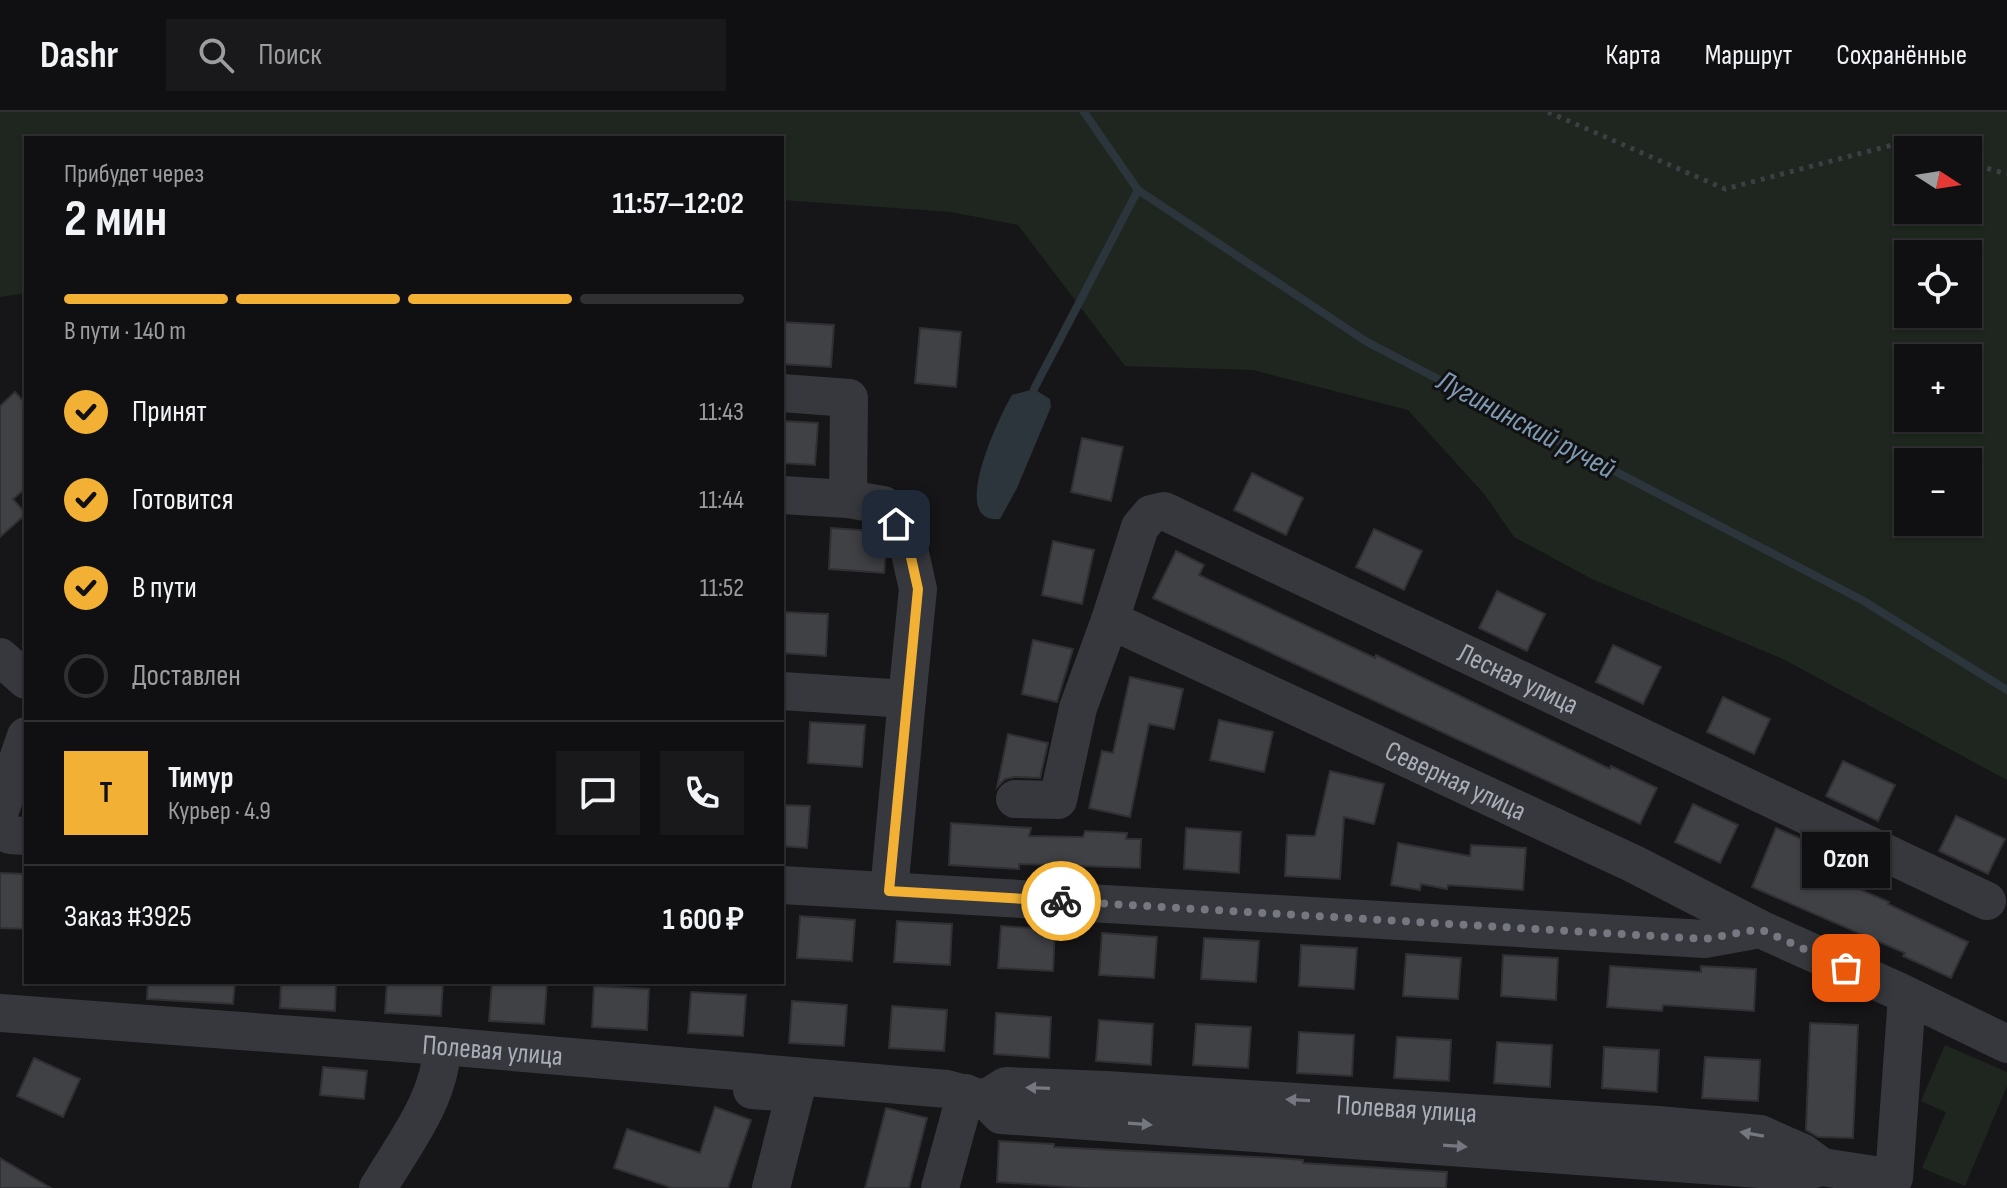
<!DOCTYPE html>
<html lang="ru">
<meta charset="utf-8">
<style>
body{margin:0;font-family:"Sofia Sans Condensed",sans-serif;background:#19191b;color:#f1f3f6;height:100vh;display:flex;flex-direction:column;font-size:30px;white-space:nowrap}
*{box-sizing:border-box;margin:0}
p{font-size:26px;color:#9c9d9f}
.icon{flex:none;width:44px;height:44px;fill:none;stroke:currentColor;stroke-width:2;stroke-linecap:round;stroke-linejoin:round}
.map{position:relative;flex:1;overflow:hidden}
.details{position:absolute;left:24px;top:24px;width:760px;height:848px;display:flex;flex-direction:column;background:#101012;border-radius:0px;box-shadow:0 2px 6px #0004,0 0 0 2px #303032}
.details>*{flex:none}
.needle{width:52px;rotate:102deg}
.fabs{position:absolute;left:1894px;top:24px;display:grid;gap:16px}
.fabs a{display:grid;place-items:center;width:88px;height:88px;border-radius:0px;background:#101012;box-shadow:0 2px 6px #0004,0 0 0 2px #303032;font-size:40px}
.pin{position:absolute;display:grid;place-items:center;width:68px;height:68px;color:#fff;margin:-34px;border-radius:16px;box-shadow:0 4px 12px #0006}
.courier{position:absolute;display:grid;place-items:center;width:80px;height:80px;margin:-40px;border:6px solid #f2b134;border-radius:50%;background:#fff;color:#222;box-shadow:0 2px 10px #0007}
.bubble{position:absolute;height:56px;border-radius:0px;background:#101012;box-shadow:0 2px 6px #0004,0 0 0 2px #303032;font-size:26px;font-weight:700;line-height:56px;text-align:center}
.summary em{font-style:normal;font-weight:700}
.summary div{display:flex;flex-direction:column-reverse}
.summary{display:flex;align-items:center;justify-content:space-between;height:136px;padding:0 40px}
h1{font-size:52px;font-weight:700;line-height:60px}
.bar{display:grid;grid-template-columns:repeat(4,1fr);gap:12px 8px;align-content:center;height:96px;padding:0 40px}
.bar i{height:10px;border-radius:6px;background:#303032}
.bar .current{background:#f2b134}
.bar p{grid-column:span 4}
.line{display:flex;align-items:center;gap:20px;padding:0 40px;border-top:2px solid #303032}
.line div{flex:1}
.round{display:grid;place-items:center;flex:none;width:84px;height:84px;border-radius:0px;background:#19191b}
ol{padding:0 40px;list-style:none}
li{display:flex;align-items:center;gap:24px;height:88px}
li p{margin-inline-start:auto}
li .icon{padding:8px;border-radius:50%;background:#f2b134;color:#111;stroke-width:4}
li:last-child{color:#9c9d9f}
li i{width:44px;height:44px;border:4px solid #303032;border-radius:50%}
header{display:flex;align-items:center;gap:48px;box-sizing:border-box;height:112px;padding:0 40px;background:#101012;border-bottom:2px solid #303032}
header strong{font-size:38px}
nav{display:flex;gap:44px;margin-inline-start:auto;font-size:28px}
.search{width:560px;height:72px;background:#19191b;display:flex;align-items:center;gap:20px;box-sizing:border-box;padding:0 28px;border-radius:0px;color:#9c9d9f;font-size:30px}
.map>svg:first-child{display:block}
</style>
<header>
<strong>Dashr</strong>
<div class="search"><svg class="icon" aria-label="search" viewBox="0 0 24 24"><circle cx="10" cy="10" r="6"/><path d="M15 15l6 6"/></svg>Поиск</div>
<nav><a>Карта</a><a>Маршрут</a><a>Сохранённые</a></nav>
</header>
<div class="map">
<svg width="2007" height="1076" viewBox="0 0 2007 1076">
<rect width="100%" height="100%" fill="#161618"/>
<!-- green -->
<g fill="#1e261f" fill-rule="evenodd">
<path d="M 0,0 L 2007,0 L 2007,668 L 1783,547 L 1594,468 L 1514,425 L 1485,383 L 1408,298 L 1253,258 L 1125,254 L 1018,113 L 951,100 L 782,88 L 782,26 L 26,26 L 26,181 L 0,185 ZM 1968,38 L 1968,98 L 1908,98 L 1908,38 ZM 1968,142 L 1968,202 L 1908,202 L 1908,142 ZM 1908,246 L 1968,246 L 1968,306 L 1908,306 ZM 1908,350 L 1968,350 L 1968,410 L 1908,410 Z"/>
<polygon points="1945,933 2007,960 2007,974 1965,1074 1922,1056 1946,1000 1921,989"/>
</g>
<!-- water -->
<path fill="#2c353c" d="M 1034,277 L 1050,287 L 1051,295 L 1017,376 L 1000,407 C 946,413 1001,301 1012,283 Z"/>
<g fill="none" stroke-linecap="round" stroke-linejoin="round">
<!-- stream -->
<g stroke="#2c353c" stroke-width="8">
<polyline points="1084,0 1138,78 1367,230 1862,488 2007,578"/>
<polyline points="1034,277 1138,78"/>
</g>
</g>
<!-- building -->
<g fill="#404145" stroke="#303034" stroke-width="2">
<polygon points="782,210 834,213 831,255 782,252"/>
<polygon points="920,216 961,220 956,275 915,271"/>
<polygon points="15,280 26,292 26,376 13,387 26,402 0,425 0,294"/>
<polygon points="782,309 818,311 815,353 782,351"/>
<polygon points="1082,326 1123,335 1111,389 1071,380"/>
<polygon points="1252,361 1303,386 1286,423 1234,398"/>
<polygon points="831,416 873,419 886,438 884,461 829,457"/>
<polygon points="1374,417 1422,439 1404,478 1356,455"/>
<polygon points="1053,429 1094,438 1082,492 1042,483"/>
<polygon points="1176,439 1204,453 1199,463 1375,546 1376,543 1610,657 1611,654 1657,676 1640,712 1153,486"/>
<polygon points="1497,479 1545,502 1527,539 1479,516"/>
<polygon points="782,500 828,502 826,544 782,541"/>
<polygon points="1033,528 1073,537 1057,590 1022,582"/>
<polygon points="1613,533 1661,555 1643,592 1596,570"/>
<polygon points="1130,565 1183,577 1174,617 1149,612 1130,705 1089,696 1102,639 1113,641"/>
<polygon points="1723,585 1770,607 1754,642 1707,620"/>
<polygon points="1219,608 1273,620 1264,660 1210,648"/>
<polygon points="810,610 865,613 862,655 808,651"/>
<polygon points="1008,622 1048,631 1040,666 1015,665 1005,667 997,675"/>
<polygon points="1843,649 1895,673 1878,709 1826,684"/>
<polygon points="1330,659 1384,672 1374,712 1344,705 1340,767 1285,764 1287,723 1315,724"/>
<polygon points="1693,692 1738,713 1720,751 1675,730"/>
<polygon points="782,693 810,694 807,736 782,734"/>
<polygon points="1956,704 2005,727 1988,762 1939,739"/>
<polygon points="951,711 1031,716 1029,724 1083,725 1085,719 1127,721 1126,727 1141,727 1140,756 1019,752 1019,757 949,753"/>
<polygon points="1186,716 1241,720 1239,761 1184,757"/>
<polygon points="1776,716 1831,740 1822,761 1889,790 1888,792 1968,830 1951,866 1903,844 1905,841 1752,775"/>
<polygon points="1398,731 1470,744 1471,733 1526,736 1523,778 1448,773 1447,777 1421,772 1420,778 1391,773"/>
<polygon points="0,761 26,762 26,817 0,816"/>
<polygon points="800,804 855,808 852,849 797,846"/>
<polygon points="897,809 952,812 950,853 894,850"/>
<polygon points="1001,814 1055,818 1053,859 998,856"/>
<polygon points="1102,821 1157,825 1154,866 1099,863"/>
<polygon points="1204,826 1259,829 1256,870 1201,867"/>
<polygon points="1301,833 1357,836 1354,877 1299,874"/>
<polygon points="1406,842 1461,846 1458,887 1403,884"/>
<polygon points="1503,843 1558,846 1556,888 1501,884"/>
<polygon points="1610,854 1701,860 1701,854 1756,857 1754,899 1663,893 1662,899 1607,895"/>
<polygon points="148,870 235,870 233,892 147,887"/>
<polygon points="281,870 336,870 335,899 280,896"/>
<polygon points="387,870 443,870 441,904 385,901"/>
<polygon points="492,870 547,871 544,912 489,909"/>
<polygon points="594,874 649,877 647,918 592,915"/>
<polygon points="691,880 746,883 743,924 688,921"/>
<polygon points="792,889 847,893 844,934 789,931"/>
<polygon points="892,894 947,898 944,939 889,936"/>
<polygon points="996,901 1051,905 1049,946 994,942"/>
<polygon points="1099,908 1153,912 1151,953 1096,949"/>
<polygon points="1810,911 1858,913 1853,1026 1818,1025 1806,1018"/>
<polygon points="1196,912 1251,915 1248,956 1193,953"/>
<polygon points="1299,920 1354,923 1352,964 1297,961"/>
<polygon points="1397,925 1451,928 1449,969 1394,966"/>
<polygon points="1497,930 1552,933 1550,975 1494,971"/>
<polygon points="1604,935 1659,938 1657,980 1602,976"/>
<polygon points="1705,945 1760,948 1758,989 1702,986"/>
<polygon points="34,946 80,967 63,1005 17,984"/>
<polygon points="323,955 367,959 364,987 320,983"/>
<polygon points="715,995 751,1008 728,1076 672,1076 614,1056 627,1017 700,1041"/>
<polygon points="886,996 927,1006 909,1076 865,1076"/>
<polygon points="999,1029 1054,1032 1054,1035 1276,1046 1303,1048 1303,1051 1447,1060 1446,1076 1082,1076 997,1070"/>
<polygon points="0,1046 51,1076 0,1076"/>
</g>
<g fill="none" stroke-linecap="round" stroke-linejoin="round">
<!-- path -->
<g stroke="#3d3f44" stroke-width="5" stroke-dasharray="4 6" stroke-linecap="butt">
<polyline points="1548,0 1725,77 1900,31 1923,38"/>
<polyline points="1968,51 2007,62"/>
</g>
<!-- minor -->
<g stroke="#37383d" stroke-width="38">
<polyline points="782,281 849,286 848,387"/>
<polyline points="782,383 848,387 883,393 908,432 918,477 907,587"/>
<path id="s1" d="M 1110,508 L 1140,415 L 1151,402 L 1164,399 L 1987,789"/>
<polyline points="0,545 26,568"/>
<polyline points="782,579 907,587 889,779"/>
<path id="s2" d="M 1015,687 L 1058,688 L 1078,596 L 1110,508 L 1634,752 L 1760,817 L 1898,879 L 2007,932"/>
<polyline points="0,699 26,624"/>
<polyline points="10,723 26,724"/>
<polyline points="782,773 1705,827 1760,817"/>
<path id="s3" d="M 0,901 L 442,934 L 947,977 L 985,987 L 1001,1003 L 1801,1060 L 1822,1055 L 1894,1066 L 1907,884"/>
<polyline points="752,978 795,981 771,1076"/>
<path id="s4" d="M 985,987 L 1006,974 L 1106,978 L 1658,1013 L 1760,1022 L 1803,1041 L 1822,1055"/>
<path d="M 378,1076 C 404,1032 441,986 442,934"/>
<polyline points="940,1076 966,981"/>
</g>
</g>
<!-- one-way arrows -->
<defs><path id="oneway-solid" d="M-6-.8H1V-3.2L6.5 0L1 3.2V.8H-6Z" transform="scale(2)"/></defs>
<g fill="#757881">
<use href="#oneway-solid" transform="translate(1038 976) rotate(-178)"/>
<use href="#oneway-solid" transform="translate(1298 988) rotate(-177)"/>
<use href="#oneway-solid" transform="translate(1140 1012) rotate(4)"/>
<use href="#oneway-solid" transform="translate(1752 1022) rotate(-170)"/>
<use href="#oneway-solid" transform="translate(1455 1034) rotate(4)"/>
</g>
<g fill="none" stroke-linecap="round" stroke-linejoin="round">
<!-- done -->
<polyline stroke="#757880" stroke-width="8" stroke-dasharray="0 14.4" points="1061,789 1705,827 1760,817 1846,856"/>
<!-- route -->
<polyline stroke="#f2b134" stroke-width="10" points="896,412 908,432 918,477 889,779 1061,789"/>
</g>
<g text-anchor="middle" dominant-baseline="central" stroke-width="6" stroke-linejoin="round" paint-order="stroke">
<!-- street labels -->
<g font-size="28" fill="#a8adb8" stroke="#111113">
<text stroke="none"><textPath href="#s1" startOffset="520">Лесная улица</textPath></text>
<text stroke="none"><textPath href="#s2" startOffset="612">Северная улица</textPath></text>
<text stroke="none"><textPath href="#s3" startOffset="494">Полевая улица</textPath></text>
<text stroke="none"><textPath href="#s4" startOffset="426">Полевая улица</textPath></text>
</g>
<!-- water labels -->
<g font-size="30" font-style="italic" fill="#7f9bb3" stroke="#111113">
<text transform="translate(1526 313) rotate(28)">Лугининский ручей</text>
</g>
</g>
</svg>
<div class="fabs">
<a><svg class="needle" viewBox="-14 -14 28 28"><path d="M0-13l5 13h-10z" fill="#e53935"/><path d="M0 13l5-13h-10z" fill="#9c9d9f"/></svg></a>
<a><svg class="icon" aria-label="locate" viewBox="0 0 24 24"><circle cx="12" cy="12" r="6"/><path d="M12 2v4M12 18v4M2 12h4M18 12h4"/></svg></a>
<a>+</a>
<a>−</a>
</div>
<div class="pin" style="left:1846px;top:856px;background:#ea580c"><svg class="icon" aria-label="bag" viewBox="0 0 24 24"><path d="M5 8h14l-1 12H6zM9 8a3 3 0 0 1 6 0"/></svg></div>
<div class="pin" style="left:896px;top:412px;background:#1f2937"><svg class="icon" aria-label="home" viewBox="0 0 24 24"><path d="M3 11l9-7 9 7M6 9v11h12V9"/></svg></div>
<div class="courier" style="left:1061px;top:789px"><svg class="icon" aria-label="bike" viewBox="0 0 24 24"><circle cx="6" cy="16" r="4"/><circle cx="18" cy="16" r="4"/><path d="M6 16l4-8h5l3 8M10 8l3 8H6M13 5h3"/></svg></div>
<div class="bubble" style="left:1802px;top:720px;width:88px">Ozon</div>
<section class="details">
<div class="summary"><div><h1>2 мин</h1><p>Прибудет через</p></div><em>11:57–12:02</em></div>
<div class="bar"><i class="current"></i><i class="current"></i><i class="current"></i><i></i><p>В пути · 140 m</p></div>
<ol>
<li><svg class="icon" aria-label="check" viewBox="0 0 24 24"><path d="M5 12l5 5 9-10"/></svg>Принят<p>11:43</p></li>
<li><svg class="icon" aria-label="check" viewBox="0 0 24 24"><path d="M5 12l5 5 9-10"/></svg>Готовится<p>11:44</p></li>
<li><svg class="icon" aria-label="check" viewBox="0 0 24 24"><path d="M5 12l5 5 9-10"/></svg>В пути<p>11:52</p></li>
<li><i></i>Доставлен</li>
</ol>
<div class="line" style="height:144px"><b class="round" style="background:#f2b134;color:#111">Т</b><div><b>Тимур</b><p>Курьер · 4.9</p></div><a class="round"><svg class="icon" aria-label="chat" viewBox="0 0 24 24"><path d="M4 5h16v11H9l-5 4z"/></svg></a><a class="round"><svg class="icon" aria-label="phone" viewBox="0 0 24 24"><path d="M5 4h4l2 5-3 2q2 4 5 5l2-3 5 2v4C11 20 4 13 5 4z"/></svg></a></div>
<div class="line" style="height:104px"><div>Заказ #3925</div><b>1 600 ₽</b></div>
</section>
</div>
